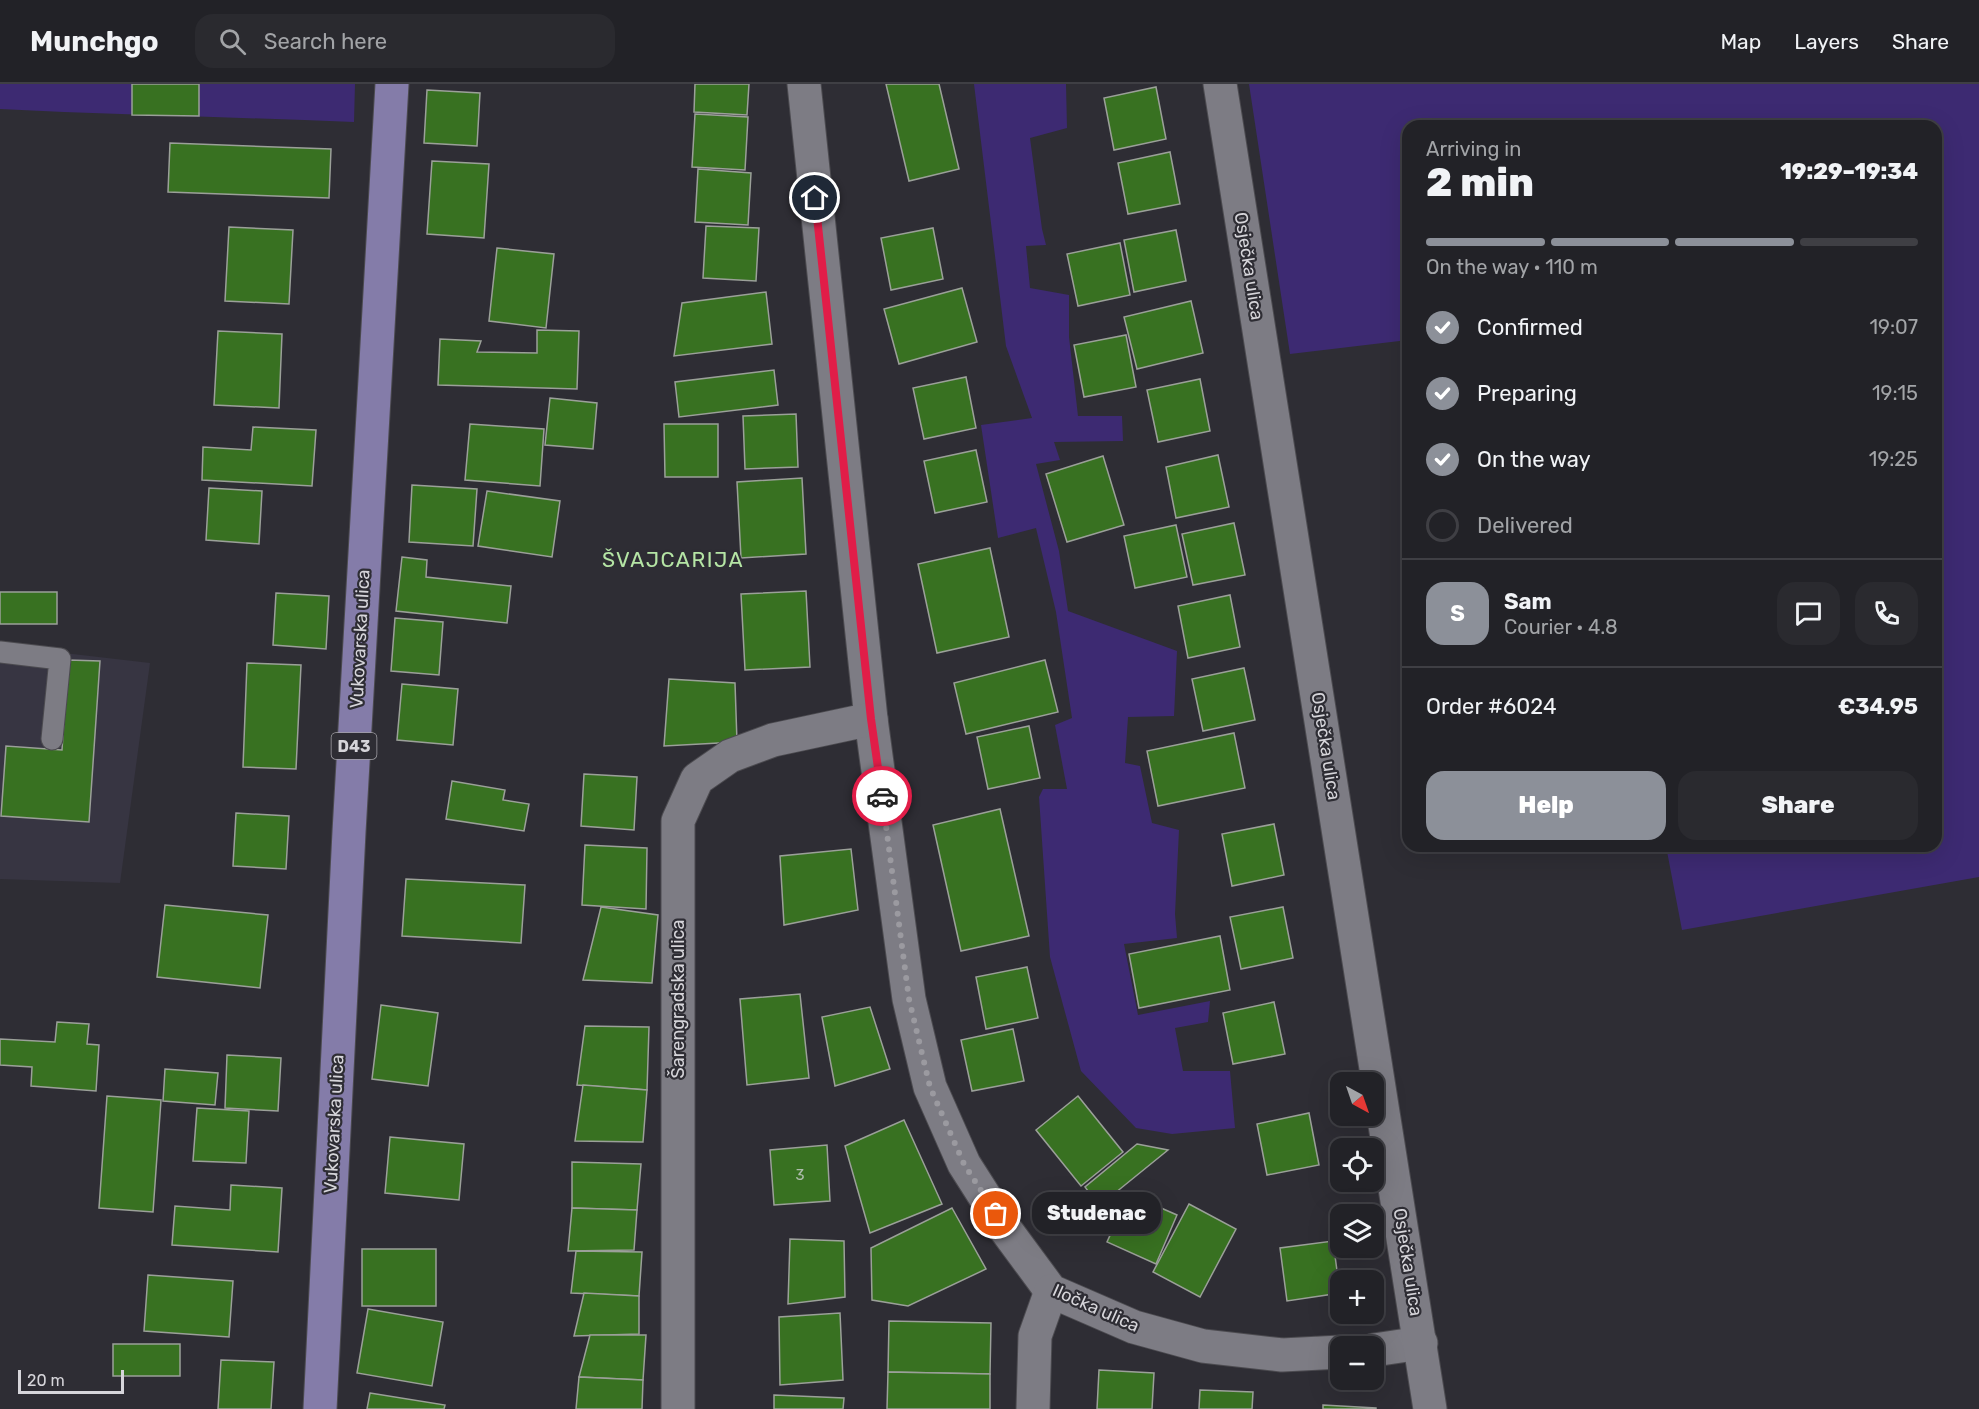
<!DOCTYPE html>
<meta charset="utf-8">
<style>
body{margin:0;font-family:Rubik,sans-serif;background:#2a2a2f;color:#f1f3f6;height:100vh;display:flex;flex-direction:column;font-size:22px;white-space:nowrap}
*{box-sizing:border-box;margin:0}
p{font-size:20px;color:#a2a4a7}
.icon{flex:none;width:33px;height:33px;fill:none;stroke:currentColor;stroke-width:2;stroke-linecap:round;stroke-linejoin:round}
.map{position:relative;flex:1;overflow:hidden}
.drawer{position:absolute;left:1402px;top:36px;width:540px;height:732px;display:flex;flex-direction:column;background:#222227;border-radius:18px;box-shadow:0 6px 24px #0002,0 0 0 2px #3f3f44}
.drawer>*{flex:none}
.needle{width:39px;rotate:140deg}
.buttons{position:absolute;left:1330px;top:988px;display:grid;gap:12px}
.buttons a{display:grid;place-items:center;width:54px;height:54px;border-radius:12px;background:#222227;box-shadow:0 6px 24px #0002,0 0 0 2px #3f3f44;font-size:30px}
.scale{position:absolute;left:18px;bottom:15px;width:106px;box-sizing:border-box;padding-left:6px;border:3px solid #d6d5da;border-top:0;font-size:16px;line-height:21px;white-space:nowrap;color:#d6d5da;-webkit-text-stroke:4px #2e2d34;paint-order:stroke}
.pin{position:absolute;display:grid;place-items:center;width:51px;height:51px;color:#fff;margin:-26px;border:3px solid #fff;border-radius:50%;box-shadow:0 2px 6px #0007}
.courier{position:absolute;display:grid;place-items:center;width:60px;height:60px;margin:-30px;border:4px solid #e11d48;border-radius:50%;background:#fff;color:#222;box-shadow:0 2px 8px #0007}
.bubble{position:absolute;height:42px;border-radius:18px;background:#222227;box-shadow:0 6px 24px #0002,0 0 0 2px #3f3f44;font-size:20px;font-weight:800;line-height:42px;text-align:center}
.head em{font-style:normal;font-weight:800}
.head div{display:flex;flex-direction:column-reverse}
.head{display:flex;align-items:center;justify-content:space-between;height:102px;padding:0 24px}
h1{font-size:39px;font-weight:800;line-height:45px}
.bar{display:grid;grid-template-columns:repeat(4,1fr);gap:9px 6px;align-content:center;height:72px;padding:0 24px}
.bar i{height:8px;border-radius:4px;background:#3f3f44}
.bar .current{background:#8c9099}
.bar p{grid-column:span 4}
.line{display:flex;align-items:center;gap:15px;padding:0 24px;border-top:2px solid #3f3f44}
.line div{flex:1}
.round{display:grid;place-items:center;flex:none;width:63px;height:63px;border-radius:18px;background:#2a2a2f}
ol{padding:0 24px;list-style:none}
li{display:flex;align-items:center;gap:18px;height:66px}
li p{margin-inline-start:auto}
li .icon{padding:6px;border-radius:50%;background:#8c9099;color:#fff;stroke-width:4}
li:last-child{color:#a2a4a7}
li i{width:33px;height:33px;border:3px solid #3f3f44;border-radius:50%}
.action{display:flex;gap:12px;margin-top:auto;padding:12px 24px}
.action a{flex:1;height:69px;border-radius:18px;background:#8c9099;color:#fff;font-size:24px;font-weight:800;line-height:69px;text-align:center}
.action a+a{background:#2a2a2f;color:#f1f3f6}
header{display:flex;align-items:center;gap:36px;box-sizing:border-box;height:84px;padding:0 30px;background:#222227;border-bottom:2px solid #3f3f44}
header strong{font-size:28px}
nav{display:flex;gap:33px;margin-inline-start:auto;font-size:21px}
.search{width:420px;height:54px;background:#2a2a2f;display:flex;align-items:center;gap:15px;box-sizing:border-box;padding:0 21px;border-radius:18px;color:#a2a4a7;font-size:22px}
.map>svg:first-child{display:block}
</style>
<header>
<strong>Munchgo</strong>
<div class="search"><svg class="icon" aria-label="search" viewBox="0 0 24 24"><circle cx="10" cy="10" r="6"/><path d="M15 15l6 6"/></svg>Search here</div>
<nav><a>Map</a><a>Layers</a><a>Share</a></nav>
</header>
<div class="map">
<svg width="1979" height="1325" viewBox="0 0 1979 1325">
<rect width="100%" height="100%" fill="#2e2d34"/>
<!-- built -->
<polygon fill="#373542" points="0,564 21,564 150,579 120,799 0,795"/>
<!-- green -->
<g fill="#3d2a72">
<path d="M 0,0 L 355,0 L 354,38 C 236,33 118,31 0,25 Z"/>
<polygon points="974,0 1066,0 1067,44 1030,54 1042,145 1046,161 1026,162 1030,204 1069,211 1069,253 1078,332 1122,332 1123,357 1054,358 1060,376 1036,380 1059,467 1068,527 1177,567 1174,632 1128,633 1125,679 1140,682 1152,739 1179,746 1175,830 1177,854 1124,860 1138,931 1210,917 1208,938 1175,944 1183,987 1230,987 1235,1044 1172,1050 1136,1044 1081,987 1050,873 1039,713 1043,705 1067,705 1055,641 1072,634 1056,528 1036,444 998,454 981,341 1032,334 1006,262"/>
<polygon points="1249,0 1979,0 1979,793 1682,846 1666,762 1936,762 1936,42 1408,42 1408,256 1290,270"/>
</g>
<!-- building -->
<g fill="#387121" stroke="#9ba099" stroke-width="1.5">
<polygon points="132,0 199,0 199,32 132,31"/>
<polygon points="695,0 749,0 747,31 694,28"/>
<polygon points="886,0 939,0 959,85 909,97"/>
<polygon points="1156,3 1166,55 1114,66 1104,14"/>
<polygon points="427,6 480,9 477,62 424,59"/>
<polygon points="695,30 748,33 745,86 692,83"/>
<polygon points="170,59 331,65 329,114 168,108"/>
<polygon points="1170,68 1180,120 1128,130 1118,79"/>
<polygon points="432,77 489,80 484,154 427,150"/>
<polygon points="698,85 751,89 748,141 695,138"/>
<polygon points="706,142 759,144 756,197 703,194"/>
<polygon points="229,143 293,146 289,220 225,217"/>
<polygon points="933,144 943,195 891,206 881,154"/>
<polygon points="1176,146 1186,197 1134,208 1124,156"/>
<polygon points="1120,159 1130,211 1078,222 1067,170"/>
<polygon points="497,164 554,170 546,244 489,237"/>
<polygon points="962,204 977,258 899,280 884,225"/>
<polygon points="766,208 772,260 674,272 682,219"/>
<polygon points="1191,217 1203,269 1137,285 1124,233"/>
<polygon points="537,246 579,247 577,305 438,301 440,255 481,257 477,268 537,269"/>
<polygon points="218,247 282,250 279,324 214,321"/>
<polygon points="1126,251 1136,303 1084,313 1074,261"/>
<polygon points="774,286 778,321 679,333 675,298"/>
<polygon points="966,293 976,344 924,355 913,304"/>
<polygon points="1200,295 1210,347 1158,358 1147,306"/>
<polygon points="550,314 597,319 593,365 545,361"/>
<polygon points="796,330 798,383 745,385 743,332"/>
<polygon points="470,340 544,345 540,402 465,396"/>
<polygon points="664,340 718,340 718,393 665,393"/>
<polygon points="253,343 316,346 312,402 202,396 203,363 251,366"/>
<polygon points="976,366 987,418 935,429 924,377"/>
<polygon points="1218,371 1229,423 1176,434 1166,383"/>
<polygon points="1103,372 1124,441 1067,458 1046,390"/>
<polygon points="802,394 806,470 741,474 737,398"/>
<polygon points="412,401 477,405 473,462 409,458"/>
<polygon points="209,404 262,407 259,460 206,456"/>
<polygon points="487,407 560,417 552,473 478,462"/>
<polygon points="1234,439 1245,491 1193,501 1182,450"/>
<polygon points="1176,441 1187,493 1135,504 1124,452"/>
<polygon points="990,464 1009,553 937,569 918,480"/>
<polygon points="402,473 427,476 426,493 511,502 507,539 396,527"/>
<polygon points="806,507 810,583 745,586 741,510"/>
<rect x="0" y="508" width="57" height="32"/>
<polygon points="276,509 329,512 326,565 273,561"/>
<polygon points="1230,511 1240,563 1188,574 1178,522"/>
<polygon points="395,534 443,538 439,591 391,587"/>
<polygon points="68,576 100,577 89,738 1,732 6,662 62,666"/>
<polygon points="1045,576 1058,628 966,650 954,599"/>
<polygon points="247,579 301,581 296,685 243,683"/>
<polygon points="1244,584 1255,636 1203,647 1192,595"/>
<polygon points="669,595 735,599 737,658 664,662"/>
<polygon points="402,600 458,605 453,661 397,656"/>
<polygon points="1029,642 1040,694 988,705 977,653"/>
<polygon points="1234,649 1245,704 1158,722 1147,667"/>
<polygon points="584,690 637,693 634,746 581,742"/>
<polygon points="452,697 505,706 503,716 529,720 524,747 446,735"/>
<polygon points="1000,725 1029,852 961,867 933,741"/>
<polygon points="236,729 289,732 286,785 233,782"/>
<polygon points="1274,740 1284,791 1232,802 1222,750"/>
<polygon points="585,761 647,764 646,825 582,821"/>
<polygon points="851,765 858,826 784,841 780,772"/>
<polygon points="406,795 525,801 521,859 402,852"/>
<polygon points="165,821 268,831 260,904 157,893"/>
<polygon points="601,823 658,831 652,899 583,896"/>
<polygon points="1283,823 1293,874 1241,885 1230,833"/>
<polygon points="1220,852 1230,906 1139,924 1129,870"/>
<polygon points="1027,883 1038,934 986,945 976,893"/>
<polygon points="800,910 809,994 747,1001 740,915"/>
<polygon points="1274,918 1285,970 1233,980 1223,929"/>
<polygon points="381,921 438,929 428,1002 372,995"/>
<polygon points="870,923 890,985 835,1002 822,933"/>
<polygon points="57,938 89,940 87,960 99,961 96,1007 31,1002 32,983 0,981 0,955 55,958"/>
<polygon points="585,942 649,943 647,1006 577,1001"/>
<polygon points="1013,945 1024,997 972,1007 961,956"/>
<polygon points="227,971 281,974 278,1027 225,1024"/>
<polygon points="165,985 218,989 215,1021 163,1017"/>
<polygon points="583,1001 647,1006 643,1058 575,1057"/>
<polygon points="107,1012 161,1016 153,1128 99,1124"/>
<polygon points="1078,1012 1123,1068 1081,1102 1036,1046"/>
<polygon points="197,1024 249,1027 246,1079 193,1077"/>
<polygon points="1309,1029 1319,1081 1267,1091 1257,1040"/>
<polygon points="904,1036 942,1120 870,1149 845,1062"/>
<polygon points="390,1053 464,1060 459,1116 385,1109"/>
<polygon points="1137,1060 1168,1066 1099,1122 1085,1103"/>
<polygon points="827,1061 830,1117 774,1121 770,1066"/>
<polygon points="572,1078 641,1080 637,1126 572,1124"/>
<polygon points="231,1101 282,1104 278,1168 172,1161 175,1122 230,1126"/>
<polygon points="1129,1110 1177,1131 1156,1180 1107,1158"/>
<polygon points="1189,1120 1236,1145 1200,1213 1153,1188"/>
<polygon points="572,1124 637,1126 634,1166 568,1167"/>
<polygon points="952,1124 986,1185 908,1222 872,1216 871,1164"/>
<polygon points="790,1155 844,1157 845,1213 788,1220"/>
<polygon points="1333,1157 1340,1209 1287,1217 1280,1164"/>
<rect x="362" y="1165" width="74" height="57"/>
<polygon points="576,1167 642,1168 639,1212 571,1209"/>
<polygon points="148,1191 233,1197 229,1253 144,1247"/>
<polygon points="584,1209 639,1212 639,1250 574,1252"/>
<polygon points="368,1225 443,1238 432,1302 357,1289"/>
<polygon points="840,1229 843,1296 780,1301 779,1233"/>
<polygon points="889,1237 991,1239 990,1290 888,1288"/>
<polygon points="590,1251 646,1251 643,1296 579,1293"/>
<rect x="113" y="1260" width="67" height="32"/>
<polygon points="221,1276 274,1278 271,1325 218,1325"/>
<polygon points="1099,1286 1154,1289 1152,1325 1097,1325"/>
<polygon points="888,1288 990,1290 990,1325 887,1325"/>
<polygon points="579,1293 643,1296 642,1325 576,1325"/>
<polygon points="1200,1306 1253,1308 1252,1325 1199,1325"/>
<polygon points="370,1309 445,1321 444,1325 367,1325"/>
<polygon points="774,1311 844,1314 843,1325 774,1325"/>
<polygon points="1323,1321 1376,1324 1376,1325 1323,1325"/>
</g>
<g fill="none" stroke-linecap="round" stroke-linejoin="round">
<!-- service casing -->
<g stroke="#4c4b50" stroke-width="23">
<polyline id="service" points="0,568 60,575 52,655"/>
</g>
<!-- minor casing -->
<g stroke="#4c4b50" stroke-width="35">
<g id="minor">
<polyline points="804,0 871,635 909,915 930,1003 964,1080 1006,1146 1051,1207 1134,1243 1203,1262 1282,1271 1341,1268"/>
<polyline points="1374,1266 1421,1259"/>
<polyline points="678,1325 678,737 697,695 730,672 773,656 871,635"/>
<polyline points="1033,1325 1035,1252 1051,1207"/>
</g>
</g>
<!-- tertiary casing -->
<g stroke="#4c4b50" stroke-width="35">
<polyline id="tertiary" points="1220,0 1430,1325"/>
</g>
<!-- primary casing -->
<g stroke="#4c4b50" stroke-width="35">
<polyline id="primary" points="320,1325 349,748 392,0"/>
</g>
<!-- service -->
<use href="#service" stroke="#7d7c84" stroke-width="21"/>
<!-- minor -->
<use href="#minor" stroke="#7d7c84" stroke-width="33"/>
<!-- tertiary -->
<use href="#tertiary" stroke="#7d7c84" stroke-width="33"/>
<!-- primary -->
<use href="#primary" stroke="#847ca9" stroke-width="33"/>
</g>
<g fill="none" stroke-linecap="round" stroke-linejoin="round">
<!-- done -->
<polyline stroke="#9b9aa0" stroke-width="6" stroke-dasharray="0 10.8" points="882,712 909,915 930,1003 964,1080 996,1130"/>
<!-- route -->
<polyline stroke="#e11d48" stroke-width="8" points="815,114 871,635 882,712"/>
</g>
<g text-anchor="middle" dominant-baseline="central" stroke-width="4.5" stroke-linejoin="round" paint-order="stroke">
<!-- number labels -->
<g font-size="15" fill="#aebcac">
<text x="800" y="1091">3</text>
</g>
<!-- shield labels -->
<rect fill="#2e2d34" stroke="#a4a3a8" stroke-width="1.5" x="331.5" y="649" width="45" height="26" rx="4.5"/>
<g font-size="16" font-weight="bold" fill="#d6d5da">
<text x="354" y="662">D43</text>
</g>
<!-- street labels -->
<g font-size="18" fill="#d6d5da" stroke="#2e2d34">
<text transform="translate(1249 182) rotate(81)">Osječka ulica</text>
<text transform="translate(360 555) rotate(-87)">Vukovarska ulica</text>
<text transform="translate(1326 662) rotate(81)">Osječka ulica</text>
<text transform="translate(678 915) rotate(-90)">Šarengradska ulica</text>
<text transform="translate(334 1040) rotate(-87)">Vukovarska ulica</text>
<text transform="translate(1408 1178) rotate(81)">Osječka ulica</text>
<text transform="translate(1096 1224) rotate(24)">Iločka ulica</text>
</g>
<!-- quarter labels -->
<g font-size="21" letter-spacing="1.5" fill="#b5e5a5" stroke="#2e2d34">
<text x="673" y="475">ŠVAJCARIJA</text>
</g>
</g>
</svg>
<div class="buttons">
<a><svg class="needle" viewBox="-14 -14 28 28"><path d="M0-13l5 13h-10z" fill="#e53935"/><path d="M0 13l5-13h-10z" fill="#a2a4a7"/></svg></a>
<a><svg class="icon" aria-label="locate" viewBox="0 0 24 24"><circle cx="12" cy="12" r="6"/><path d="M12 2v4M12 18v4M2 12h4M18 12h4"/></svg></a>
<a><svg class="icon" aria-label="layers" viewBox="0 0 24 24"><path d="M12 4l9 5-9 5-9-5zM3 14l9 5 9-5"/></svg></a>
<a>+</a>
<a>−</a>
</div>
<div class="scale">20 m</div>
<div class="pin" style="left:996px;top:1130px;background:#ea580c"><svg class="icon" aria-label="bag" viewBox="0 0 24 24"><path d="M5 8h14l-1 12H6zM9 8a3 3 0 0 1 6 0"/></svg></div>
<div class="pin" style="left:815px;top:114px;background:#1f2937"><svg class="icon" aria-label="home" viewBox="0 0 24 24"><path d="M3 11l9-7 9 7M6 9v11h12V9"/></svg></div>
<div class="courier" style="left:882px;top:712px"><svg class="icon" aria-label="car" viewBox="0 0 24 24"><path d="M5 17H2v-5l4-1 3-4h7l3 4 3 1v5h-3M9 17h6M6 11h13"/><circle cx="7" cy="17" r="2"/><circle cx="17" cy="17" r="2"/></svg></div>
<div class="bubble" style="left:1032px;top:1108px;width:129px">Studenac</div>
<section class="drawer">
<div class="head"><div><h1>2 min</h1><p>Arriving in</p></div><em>19:29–19:34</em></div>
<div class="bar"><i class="current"></i><i class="current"></i><i class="current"></i><i></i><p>On the way · 110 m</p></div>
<ol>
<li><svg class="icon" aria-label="check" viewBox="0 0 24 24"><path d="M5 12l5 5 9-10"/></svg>Confirmed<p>19:07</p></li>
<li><svg class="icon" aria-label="check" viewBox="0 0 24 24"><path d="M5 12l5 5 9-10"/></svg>Preparing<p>19:15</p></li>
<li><svg class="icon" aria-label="check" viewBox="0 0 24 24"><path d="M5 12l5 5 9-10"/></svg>On the way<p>19:25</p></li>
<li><i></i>Delivered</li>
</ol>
<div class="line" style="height:108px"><b class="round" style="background:#8c9099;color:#fff">S</b><div><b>Sam</b><p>Courier · 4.8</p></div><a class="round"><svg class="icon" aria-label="chat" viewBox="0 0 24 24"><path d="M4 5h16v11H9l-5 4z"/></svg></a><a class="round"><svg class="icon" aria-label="phone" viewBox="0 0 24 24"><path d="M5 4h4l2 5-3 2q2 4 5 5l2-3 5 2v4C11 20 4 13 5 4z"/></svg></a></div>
<div class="line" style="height:78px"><div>Order #6024</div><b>€34.95</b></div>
<div class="action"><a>Help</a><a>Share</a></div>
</section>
</div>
